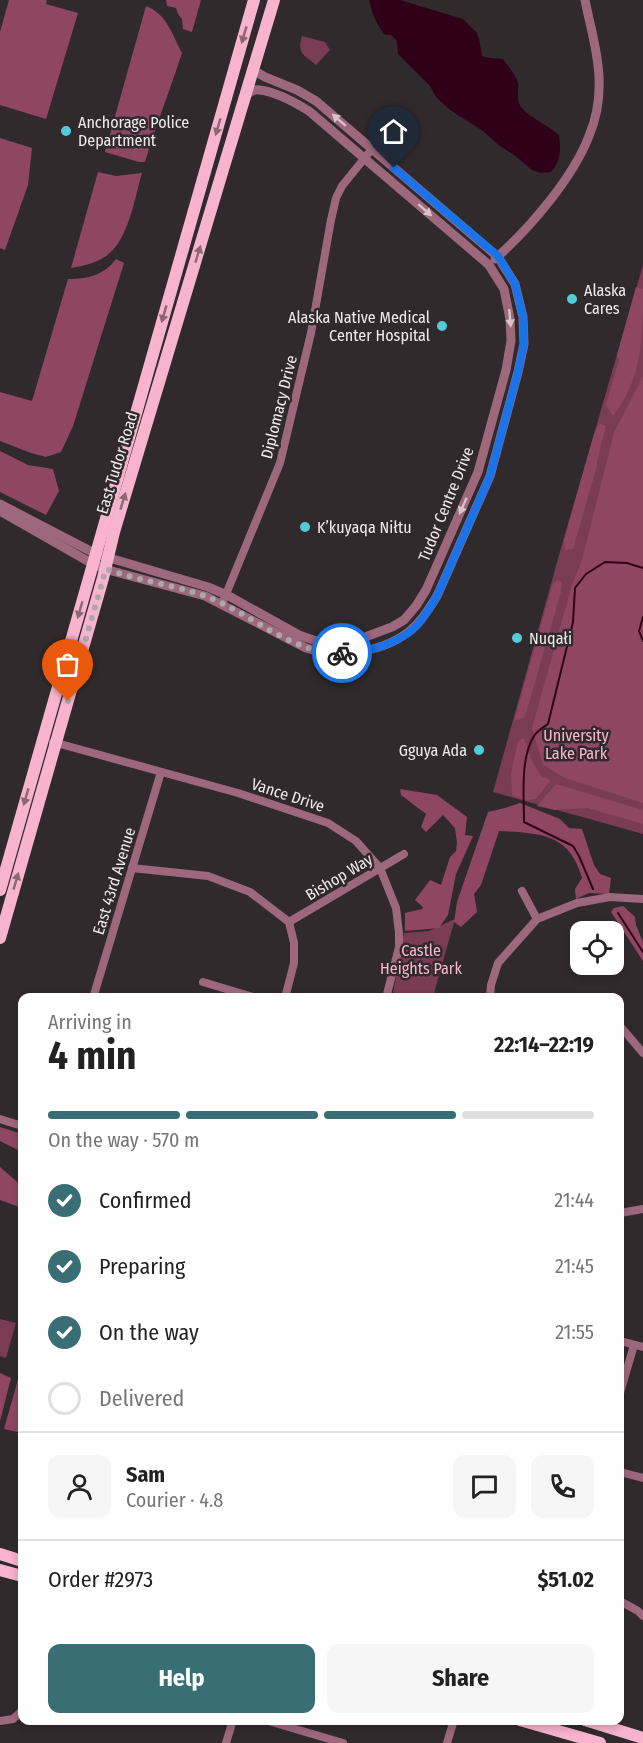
<!DOCTYPE html>
<meta charset="utf-8">
<style>
body{margin:0;font-family:"Fira Sans Condensed",sans-serif;background:#f6f6f6;color:#222;height:100vh;display:flex;flex-direction:column;font-size:22px;white-space:nowrap}
*{box-sizing:border-box;margin:0}
p{font-size:20px;color:#767676}
.icon{flex:none;width:33px;height:33px;fill:none;stroke:currentColor;stroke-width:2;stroke-linecap:round;stroke-linejoin:round}
.map{position:relative;flex:1;overflow:hidden}
.sheet{position:absolute;left:18px;top:993px;width:606px;height:732px;display:flex;flex-direction:column;background:#fff;border-radius:12px;box-shadow:0 3px 9px #0003}
.sheet>*{flex:none}
.buttons{position:absolute;left:570px;top:921px;display:grid;gap:12px}
.buttons a{display:grid;place-items:center;width:54px;height:54px;border-radius:12px;background:#fff;box-shadow:0 3px 9px #0003;font-size:30px}
.pin{position:absolute;display:grid;place-items:center;width:51px;height:51px;color:#fff;margin:-62px -26px;border-radius:50% 50% 50% 0;rotate:-45deg;box-shadow:0 0 6px #0007}
.pin .icon{rotate:45deg}
.courier{position:absolute;display:grid;place-items:center;width:60px;height:60px;margin:-30px;border:4px solid #1a73e8;border-radius:50%;background:#fff;color:#222;box-shadow:0 2px 8px #0007}
.overview em{font-style:normal;font-weight:700}
.overview div{display:flex;flex-direction:column-reverse}
.overview{display:flex;align-items:center;justify-content:space-between;height:102px;padding:0 30px}
h1{font-size:39px;font-weight:700;line-height:45px}
.bar{display:grid;grid-template-columns:repeat(4,1fr);gap:9px 6px;align-content:center;height:72px;padding:0 30px}
.bar i{height:8px;border-radius:4px;background:#e0e0e0}
.bar .selected{background:#386e74}
.bar p{grid-column:span 4}
.line{display:flex;align-items:center;gap:15px;padding:0 30px;border-top:2px solid #e0e0e0}
.line div{flex:1}
.round{display:grid;place-items:center;flex:none;width:63px;height:63px;border-radius:12px;background:#f6f6f6}
ol{padding:0 30px;list-style:none}
li{display:flex;align-items:center;gap:18px;height:66px}
li p{margin-inline-start:auto}
li .icon{padding:6px;border-radius:50%;background:#386e74;color:#fff;stroke-width:4}
li:last-child{color:#767676}
li i{width:33px;height:33px;border:3px solid #e0e0e0;border-radius:50%}
.button{display:flex;gap:12px;margin-top:auto;padding:12px 30px}
.button a{flex:1;height:69px;border-radius:12px;background:#386e74;color:#fff;font-size:24px;font-weight:700;line-height:69px;text-align:center}
.button a+a{background:#f6f6f6;color:#222}
.map>svg:first-child{display:block}
</style>
<div class="map">
<svg width="643" height="1743" viewBox="0 0 643 1743">
<rect width="100%" height="100%" fill="#312a2c"/>
<!-- green -->
<g fill="#7a3b55">
<path d="M 302,36 L 325,42 L 330,50 L 316,65 C 303,54 297,54 302,36 Z"/>
<polygon points="643,265 643,834 493,792 561,548"/>
<polygon points="455,919 434,993 457,997 408,997 393,993 404,933 429,931"/>
<polygon points="0,1319 16,1323 6,1358 0,1356"/>
</g>
<!-- forest -->
<g fill="#8f4663">
<polygon points="9,0 47,0 46,4 78,13 46,119 0,105 0,32"/>
<polygon points="166,0 201,0 192,32 183,29 182,19 178,14 176,8 167,6"/>
<path d="M 146,6 C 168,15 172,35 182,53 C 170,90 156,125 145,162 L 139,162 L 105,152 Z"/>
<polygon points="0,138 32,148 28,185 5,250 0,248"/>
<path d="M 98,172 L 116,176 L 142,173 C 134,200 128,244 103,258 C 93,264 82,266 71,268 Z"/>
<path d="M 116,259 L 124,263 L 73,426 L 61,452 L 46,457 L 31,453 L 0,441 L 0,392 L 32,401 L 68,279 C 88,279 104,275 116,259 Z"/>
<path d="M 636,287 L 643,289 C 643,335 643,378 613,416 L 606,405 L 619,360 L 617,355 Z"/>
<polygon points="643,376 643,803 565,778 543,765 532,728 572,585 582,560 614,433"/>
<polygon points="599,423 606,426 597,462 597,466 573,549 565,550 564,540 594,434"/>
<polygon points="0,451 28,465 53,469 59,491 46,515 0,492"/>
<polygon points="558,580 562,583 561,592 525,717 514,721 553,583"/>
<polygon points="524,738 532,761 541,776 548,779 550,781 536,799 527,800 512,796 511,773 518,741"/>
<polygon points="556,784 643,810 643,824 588,808 555,810 537,806"/>
<polygon points="400,789 437,795 467,817 465,835 473,836 456,874 448,915 439,928 405,931 405,913 422,909 423,907 415,900 430,880 441,885 450,857 456,851 457,842 455,828 443,815 426,832 421,827 426,814 401,795"/>
<path d="M 520,803 L 560,819 L 569,828 L 582,829 L 594,865 L 600,874 L 611,878 L 609,894 L 589,893 L 576,899 L 575,889 L 582,878 C 570,833 539,833 499,831 L 481,885 L 474,894 L 477,912 L 461,927 L 454,922 L 457,902 L 488,812 L 505,808 Z"/>
<polygon points="623,906 635,917 636,925 643,942 643,961 611,912 614,908"/>
<polygon points="0,1127 22,1134 22,1155 18,1150 0,1141"/>
<polygon points="0,1167 22,1186 22,1208 0,1200"/>
<polygon points="22,1365 22,1433 4,1429"/>
<polygon points="0,1373 11,1378 0,1421"/>
</g>
<!-- water -->
<path fill="#300018" d="M 369,0 L 400,0 L 463,19 L 476,32 L 479,39 L 482,56 L 490,58 L 503,59 C 508,66 516,75 518,83 C 519,91 516,100 521,107 C 530,118 548,125 559,135 C 561,149 561,161 551,172 L 541,173 L 532,170 L 514,155 L 500,146 L 483,131 L 450,110 L 436,97 L 430,86 L 398,54 L 397,41 L 391,35 L 385,35 C 376,24 372,13 369,0 Z"/>
<g fill="none" stroke-linecap="round" stroke-linejoin="round">
<!-- stream -->
<g stroke="#300018" stroke-width="2">
<polyline points="643,617 639,631 643,641"/>
<path d="M 593,889 L 579,856 L 573,846 L 524,822 C 524,797 520,758 534,736 C 537,731 544,727 548,724 L 573,622 L 575,588 L 586,574 L 605,562 L 627,563 L 643,568"/>
<polyline points="618,913 643,952"/>
</g>
<!-- minor -->
<g stroke="#9e687c" stroke-width="8">
<polyline points="222,604 280,463 311,333 331,220 336,198 342,186 372,149"/>
<polyline points="53,742 238,793 328,823 356,841 380,868 396,908 399,933 399,947 386,998"/>
<polyline points="132,868 208,876 250,892 289,922 294,943 294,963 285,998"/>
<polyline points="522,891 537,919"/>
<polyline points="289,922 404,854"/>
<polyline points="203,982 256,998"/>
<polyline points="93,998 161,772"/>
<polyline points="490,998 491,985 498,963 537,919 577,903 610,897 643,899"/>
<polyline points="620,1026 643,1053"/>
<polyline points="0,1119 22,1126"/>
<polyline points="620,1213 643,1209"/>
<polyline points="620,1341 643,1347"/>
<polyline points="620,1393 634,1345"/>
<polyline points="620,1472 643,1478"/>
<polyline points="620,1601 638,1611 643,1616"/>
<polyline points="265,1720 343,1743"/>
<polyline points="0,1721 13,1719 22,1711"/>
<polyline points="226,1743 233,1720"/>
<polyline points="447,1743 454,1720"/>
</g>
<!-- tertiary -->
<g stroke="#9e687c" stroke-width="9">
<path d="M 495,259 C 529,229 573,178 589,136 C 597,117 600,97 599,77 C 598,51 590,26 585,0"/>
<path d="M 0,504 L 96,554 L 208,587 L 227,595 L 299,635 L 319,642 L 331,644 L 349,643 L 392,627 L 404,620 L 416,606 L 426,590 L 478,472 L 506,370 L 511,341 L 510,319 L 504,289 L 489,265 L 309,111 C 296,103 274,91 259,90 C 254,89 250,92 246,95"/>
<path d="M 0,511 L 93,564 L 112,571 L 205,596 L 306,648 C 338,659 386,652 412,629 C 423,620 430,607 437,596 L 490,476 L 518,372 L 524,344 L 523,317 L 515,284 L 498,257 L 316,101 L 297,90 L 265,77 L 253,70"/>
</g>
<!-- primary -->
<g stroke="#f7b4cc" stroke-width="12">
<polyline points="0,890 254,0"/>
<polyline points="0,938 103,578 114,532 274,0"/>
<polyline points="0,1554 22,1561"/>
<polyline points="0,1570 22,1576"/>
<polyline points="520,1720 600,1743"/>
<polyline points="585,1720 643,1738"/>
</g>
</g>
<!-- one-way arrows -->
<defs><path id="oneway-solid" d="M-6-.8H1V-3.2L6.5 0L1 3.2V.8H-6Z" transform="scale(1.5)"/></defs>
<g fill="#8a6874">
<use href="#oneway-solid" transform="translate(244 35) rotate(106)"/>
<use href="#oneway-solid" transform="translate(218 127) rotate(106)"/>
<use href="#oneway-solid" transform="translate(198 254) rotate(-73)"/>
<use href="#oneway-solid" transform="translate(164 314) rotate(106)"/>
<use href="#oneway-solid" transform="translate(123 501) rotate(-73)"/>
<use href="#oneway-solid" transform="translate(80 610) rotate(106)"/>
<use href="#oneway-solid" transform="translate(26 797) rotate(106)"/>
<use href="#oneway-solid" transform="translate(16 881) rotate(-74)"/>
</g>
<g fill="#d7c3ca">
<use href="#oneway-solid" transform="translate(339 120) rotate(-139)"/>
<use href="#oneway-solid" transform="translate(425 210) rotate(41)"/>
<use href="#oneway-solid" transform="translate(510 318) rotate(85)"/>
<use href="#oneway-solid" transform="translate(463 506) rotate(114)"/>
</g>
<g fill="none" stroke-linecap="round" stroke-linejoin="round">
<!-- done -->
<path stroke="#aca7a8" stroke-width="6" stroke-dasharray="0 10.8" d="M 68,701 L 106,569 C 139,581 175,585 208,597 C 252,614 293,655 342,653"/>
<!-- route -->
<path stroke="#1a73e8" stroke-width="8" d="M 342,653 C 365,653 394,645 412,630 C 423,621 430,607 437,596 L 490,476 L 518,372 L 524,344 L 523,317 L 515,284 L 498,256 L 394,168"/>
</g>
<!-- markers -->
<g fill="#52cbd9" stroke="#312a2c" stroke-width="2">
<circle cx="66" cy="131" r="6"/>
<circle cx="572" cy="299" r="6"/>
<circle cx="442" cy="326" r="6"/>
<circle cx="305" cy="527" r="6"/>
<circle cx="517" cy="638" r="6"/>
<circle cx="479" cy="750" r="6"/>
</g>
<g text-anchor="middle" dominant-baseline="central" stroke-width="5" stroke-linejoin="round" paint-order="stroke">
<!-- poi labels -->
<g font-size="16" fill="#efeaeb" stroke="#312a2c" text-anchor="start">
<text x="78" y="122">Anchorage Police<tspan x="78" dy="18">Department</tspan></text>
<text x="584" y="290">Alaska<tspan x="584" dy="18">Cares</tspan></text>
<text x="430" y="317" text-anchor="end">Alaska Native Medical<tspan x="430" dy="18">Center Hospital</tspan></text>
<text x="317" y="527">K’kuyaqa Niłtu</text>
<text x="529" y="638">Nuqałi</text>
<text x="467" y="750" text-anchor="end">Gguya Ada</text>
</g>
<!-- street labels -->
<g font-size="16" fill="#efeaeb" stroke="#312a2c">
<text transform="translate(279 407) rotate(-76)">Diplomacy Drive</text>
<text transform="translate(117 463) rotate(-73)">East Tudor Road</text>
<text transform="translate(446 504) rotate(-68)">Tudor Centre Drive</text>
<text transform="translate(288 795) rotate(18)">Vance Drive</text>
<text transform="translate(339 877) rotate(-31)">Bishop Way</text>
<text transform="translate(114 881) rotate(-73)">East 43rd Avenue</text>
</g>
<!-- park labels -->
<g font-size="16" fill="#f9b8cf" stroke="#312a2c">
<text x="576" y="735">University<tspan x="576" dy="18">Lake Park</tspan></text>
<text x="421" y="950">Castle<tspan x="421" dy="18">Heights Park</tspan></text>
</g>
</g>
</svg>
<div class="buttons">
<a><svg class="icon" aria-label="locate" viewBox="0 0 24 24"><circle cx="12" cy="12" r="6"/><path d="M12 2v4M12 18v4M2 12h4M18 12h4"/></svg></a>
</div>
<div class="pin" style="left:68px;top:701px;background:#ea580c"><svg class="icon" aria-label="bag" viewBox="0 0 24 24"><path d="M5 8h14l-1 12H6zM9 8a3 3 0 0 1 6 0"/></svg></div>
<div class="pin" style="left:394px;top:168px;background:#1f2937"><svg class="icon" aria-label="home" viewBox="0 0 24 24"><path d="M3 11l9-7 9 7M6 9v11h12V9"/></svg></div>
<div class="courier" style="left:342px;top:653px"><svg class="icon" aria-label="bike" viewBox="0 0 24 24"><circle cx="6" cy="16" r="4"/><circle cx="18" cy="16" r="4"/><path d="M6 16l4-8h5l3 8M10 8l3 8H6M13 5h3"/></svg></div>
<section class="sheet">
<div class="overview"><div><h1>4 min</h1><p>Arriving in</p></div><em>22:14–22:19</em></div>
<div class="bar"><i class="selected"></i><i class="selected"></i><i class="selected"></i><i></i><p>On the way · 570 m</p></div>
<ol>
<li><svg class="icon" aria-label="check" viewBox="0 0 24 24"><path d="M5 12l5 5 9-10"/></svg>Confirmed<p>21:44</p></li>
<li><svg class="icon" aria-label="check" viewBox="0 0 24 24"><path d="M5 12l5 5 9-10"/></svg>Preparing<p>21:45</p></li>
<li><svg class="icon" aria-label="check" viewBox="0 0 24 24"><path d="M5 12l5 5 9-10"/></svg>On the way<p>21:55</p></li>
<li><i></i>Delivered</li>
</ol>
<div class="line" style="height:108px"><a class="round"><svg class="icon" aria-label="person" viewBox="0 0 24 24"><circle cx="12" cy="8" r="4"/><path d="M4 21q1-7 8-7t8 7"/></svg></a><div><b>Sam</b><p>Courier · 4.8</p></div><a class="round"><svg class="icon" aria-label="chat" viewBox="0 0 24 24"><path d="M4 5h16v11H9l-5 4z"/></svg></a><a class="round"><svg class="icon" aria-label="phone" viewBox="0 0 24 24"><path d="M5 4h4l2 5-3 2q2 4 5 5l2-3 5 2v4C11 20 4 13 5 4z"/></svg></a></div>
<div class="line" style="height:78px"><div>Order #2973</div><b>$51.02</b></div>
<div class="button"><a>Help</a><a>Share</a></div>
</section>
</div>
